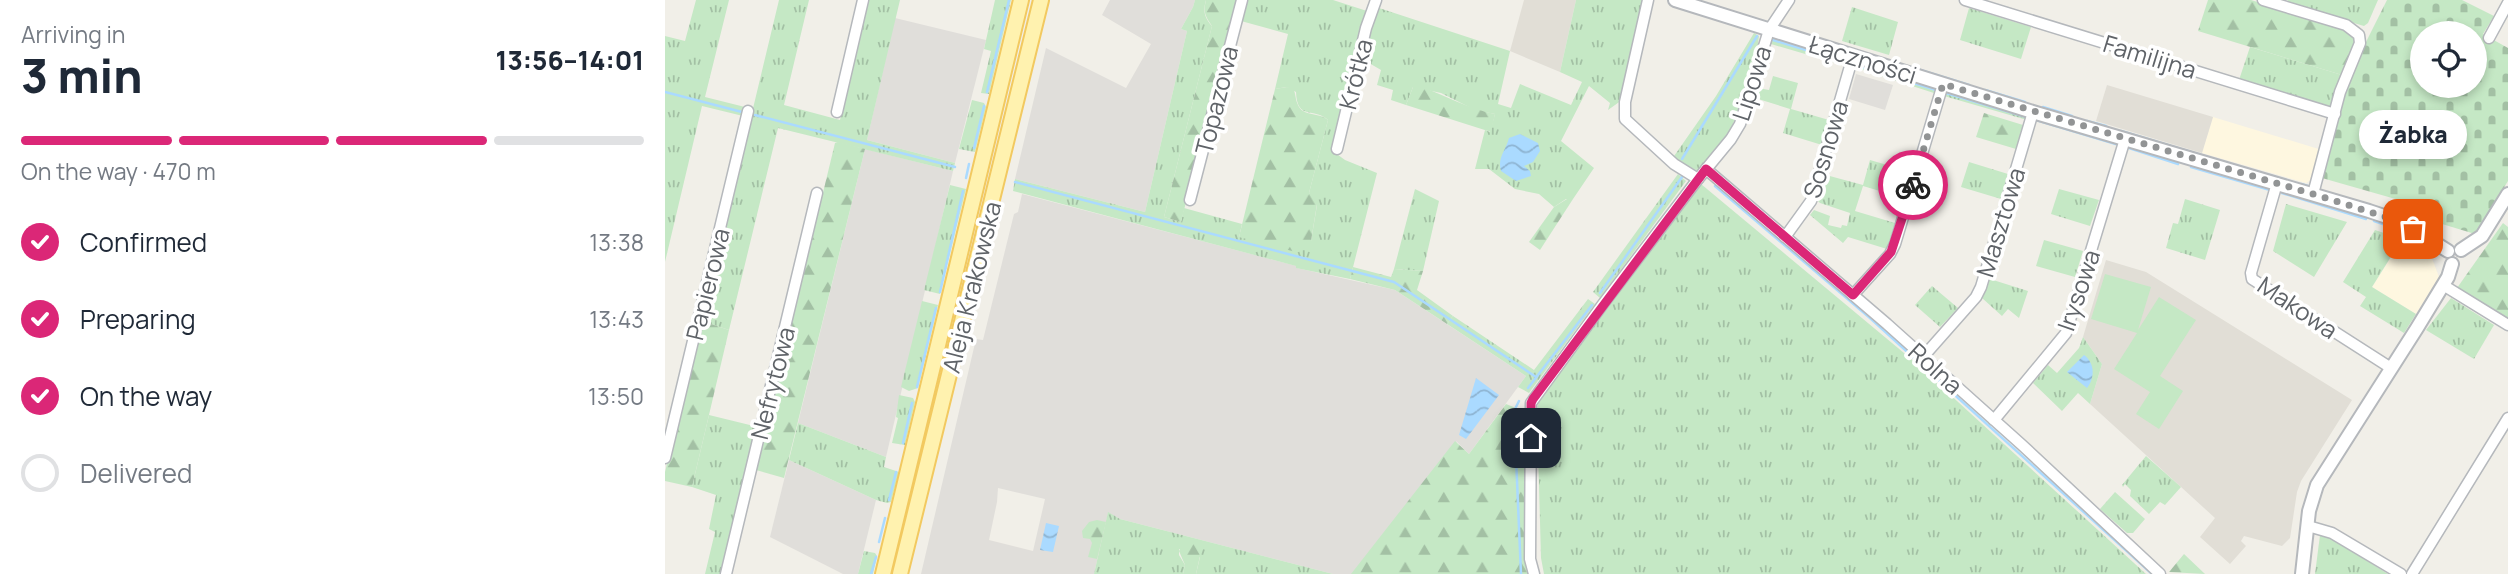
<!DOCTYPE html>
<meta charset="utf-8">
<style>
body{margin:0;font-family:Manrope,sans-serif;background:#f6f6f7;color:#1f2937;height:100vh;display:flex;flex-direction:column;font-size:26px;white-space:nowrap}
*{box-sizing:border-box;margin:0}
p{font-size:23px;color:#747a83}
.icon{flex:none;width:38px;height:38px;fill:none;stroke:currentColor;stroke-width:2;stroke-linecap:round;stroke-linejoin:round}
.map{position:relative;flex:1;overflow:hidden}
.side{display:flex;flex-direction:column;background:#fff;width:665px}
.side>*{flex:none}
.fabs{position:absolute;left:1745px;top:21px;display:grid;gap:14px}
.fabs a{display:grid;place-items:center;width:77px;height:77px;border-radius:50%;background:#fff;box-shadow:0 4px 10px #0003;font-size:35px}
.pin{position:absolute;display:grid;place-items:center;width:60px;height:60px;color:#fff;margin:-30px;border-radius:14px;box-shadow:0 4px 10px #0006}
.courier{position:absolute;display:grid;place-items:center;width:70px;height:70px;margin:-35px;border:5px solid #db2777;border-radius:50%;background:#fff;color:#222;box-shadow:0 2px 9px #0007}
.bubble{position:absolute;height:49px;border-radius:24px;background:#fff;box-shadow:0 4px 10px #0003;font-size:23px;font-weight:800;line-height:49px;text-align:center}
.head em{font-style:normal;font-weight:800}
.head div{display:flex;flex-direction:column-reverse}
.head{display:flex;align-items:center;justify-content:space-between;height:119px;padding:0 21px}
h1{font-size:46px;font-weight:800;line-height:52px}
.bar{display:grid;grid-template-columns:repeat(4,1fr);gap:10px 7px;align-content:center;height:84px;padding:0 21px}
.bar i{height:9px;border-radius:5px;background:#e0e1e3}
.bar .current{background:#db2777}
.bar p{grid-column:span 4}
ol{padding:0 21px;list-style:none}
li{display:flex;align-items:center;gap:21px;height:77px}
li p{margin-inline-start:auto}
li .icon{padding:7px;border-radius:50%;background:#db2777;color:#fff;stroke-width:4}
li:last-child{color:#747a83}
li i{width:38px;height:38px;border:4px solid #e0e1e3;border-radius:50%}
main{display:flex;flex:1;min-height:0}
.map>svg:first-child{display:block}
</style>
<main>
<section class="side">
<div class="head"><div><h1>3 min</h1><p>Arriving in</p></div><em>13:56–14:01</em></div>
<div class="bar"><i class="current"></i><i class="current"></i><i class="current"></i><i></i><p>On the way · 470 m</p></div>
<ol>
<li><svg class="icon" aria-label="check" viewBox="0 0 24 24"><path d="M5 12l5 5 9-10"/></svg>Confirmed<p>13:38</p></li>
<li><svg class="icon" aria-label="check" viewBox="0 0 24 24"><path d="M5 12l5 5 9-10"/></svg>Preparing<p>13:43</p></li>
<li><svg class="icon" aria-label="check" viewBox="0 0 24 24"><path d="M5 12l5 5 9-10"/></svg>On the way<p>13:50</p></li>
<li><i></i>Delivered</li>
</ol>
</section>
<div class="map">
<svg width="1843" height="574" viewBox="0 0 1843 574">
<defs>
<pattern id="grass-tufts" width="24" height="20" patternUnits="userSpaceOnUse" patternTransform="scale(1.75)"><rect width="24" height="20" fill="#c5e8c5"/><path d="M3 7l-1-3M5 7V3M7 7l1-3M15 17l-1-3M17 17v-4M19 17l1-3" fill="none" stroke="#a3c0a4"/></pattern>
<pattern id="forest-firs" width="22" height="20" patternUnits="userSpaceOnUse" patternTransform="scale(1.75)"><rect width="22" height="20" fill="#c5e8c5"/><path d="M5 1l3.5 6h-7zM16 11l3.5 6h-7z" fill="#a3c0a4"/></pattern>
<pattern id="cemetery-stones" width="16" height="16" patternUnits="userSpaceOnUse" patternTransform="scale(1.75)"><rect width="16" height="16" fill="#c5e8c5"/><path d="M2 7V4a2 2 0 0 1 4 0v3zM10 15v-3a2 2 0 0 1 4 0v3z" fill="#a3c0a4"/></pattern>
<pattern id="water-waves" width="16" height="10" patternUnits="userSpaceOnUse" patternTransform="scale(1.75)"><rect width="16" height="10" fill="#aadaff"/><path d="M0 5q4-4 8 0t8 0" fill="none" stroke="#8eb4d2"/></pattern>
</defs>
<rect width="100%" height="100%" fill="#f1efe8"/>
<!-- commercial -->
<g fill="#fef7e0">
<polygon points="1548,117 1657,150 1649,178 1641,183 1537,153"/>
<polygon points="1739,237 1762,245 1774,277 1751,314 1707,287"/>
</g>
<!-- industrial -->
<g fill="#e0deda" fill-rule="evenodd">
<polygon points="445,0 530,0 528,7 516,29 522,31 480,212 350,179 381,48 461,88 486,44 437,15"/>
<polygon points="230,18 321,40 290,163 202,140"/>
<polygon points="1191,74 1228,85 1220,110 1184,99"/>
<polygon points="200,149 288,171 221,457 133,423"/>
<path d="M 357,194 L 632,266 L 632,268 L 730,290 L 861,376 L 804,454 L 791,441 L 847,574 L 668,574 L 455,519 L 443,513 L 429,574 L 256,574 L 311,339 L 318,340 L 349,214 L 353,212 ZM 333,488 L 380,499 L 368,551 L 324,540 L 332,502 Z"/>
<polygon points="124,460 211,500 193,574 178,574 105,537"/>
</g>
<!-- education -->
<g fill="#e1ded6">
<polygon points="859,0 911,0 895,72 845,51"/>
<polygon points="1442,85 1548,117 1537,153 1431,121"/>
<polygon points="1441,260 1481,272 1687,400 1636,481 1632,492 1625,538 1617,546 1579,536 1576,541 1581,546 1565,564 1535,537 1550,518 1425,404 1437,364 1418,337"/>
</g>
<!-- grass -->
<g fill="url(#grass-tufts)">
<polygon points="31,0 64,0 40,97 80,107 78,116 37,106 0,262 0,36 20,41"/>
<polygon points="114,0 144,0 119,105 175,120 204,0 235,0 202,140 290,163 288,171 113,128 64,330 37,321"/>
<polygon points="330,0 346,0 324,94 316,93 326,51 319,49"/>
<path d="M 530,0 L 541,0 C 538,11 539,17 547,26 L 499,217 L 516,222 L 519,208 L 577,224 L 574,237 L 646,241 L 652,205 L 644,193 L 663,120 C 649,107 632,121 631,92 L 622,87 L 610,89 L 623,34 L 576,21 L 581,0 L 668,0 L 702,11 L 669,152 L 680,160 L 712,173 L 685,279 L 631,268 L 631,266 L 348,191 L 350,179 L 480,212 L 522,31 L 516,29 L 528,7 Z"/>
<polygon points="911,0 978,0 957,100 943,110 945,103 924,86 896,141 929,168 908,199 901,199 889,207 874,194 850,189 824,169 810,169 820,130 825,132 830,114 810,110 776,93 748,87 741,105 726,100 728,90 712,85 716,70 704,63 697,79 693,77 711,7 845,51 833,104 846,108 855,84 906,105 917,82 895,72"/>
<polygon points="1623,0 1713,0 1703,23 1699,26 1621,3"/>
<polygon points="1187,7 1233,22 1224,55 1177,41"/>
<polygon points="1304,8 1366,27 1356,59 1295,40"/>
<polygon points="1089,33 1094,36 1093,43 1095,45 1066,130 1036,170 1031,170 1007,159 1051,96"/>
<polygon points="1108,37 1183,59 1181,66 1106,44"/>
<polygon points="1585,47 1677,75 1668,106 1663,106 1574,80"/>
<polygon points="1192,62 1273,87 1272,94 1188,67"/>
<polygon points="1108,76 1133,83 1126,109 1164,120 1157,145 1118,133 1125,109 1090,98 1093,88 1104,90"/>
<polygon points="1283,90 1362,114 1362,120 1279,96"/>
<polygon points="307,100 319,103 321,107 310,152 294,149"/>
<polygon points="1205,160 1246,172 1238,198 1198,186 1190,211 1230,223 1222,249 1183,237 1178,243 1145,215 1149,210 1165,216 1163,225 1176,228 1177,225 1182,226 1185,213 1155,203 1153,201 1161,175 1198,185"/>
<polygon points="1304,162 1343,174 1336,199 1296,187"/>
<polygon points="1013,174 1021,181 935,298 928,292"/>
<polygon points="1036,184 1245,358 1481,574 879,574 876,558 872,412 874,399"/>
<polygon points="285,185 301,189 275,294 259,290"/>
<polygon points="750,189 774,201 758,271 729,269"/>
<polygon points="1394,189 1434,200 1425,226 1386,214"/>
<polygon points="1520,199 1555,210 1540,260 1501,248 1508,223 1513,224"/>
<polygon points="1621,204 1682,222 1649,277 1608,251"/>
<polygon points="1710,230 1737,239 1707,287 1751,314 1739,333 1695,306 1701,297 1678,282"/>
<polygon points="1379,240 1418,251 1410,277 1371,266"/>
<polygon points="1325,279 1363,291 1354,318 1343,309 1337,316 1317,298"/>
<polygon points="1267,286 1293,308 1275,327 1250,305"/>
<polygon points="1786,298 1829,325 1809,359 1761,330"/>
<polygon points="923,299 930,304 864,393 853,387 861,376 782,324 788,316 869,370"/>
<polygon points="257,301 273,305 253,388 244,391 236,387"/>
<polygon points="1418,337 1437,364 1425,404 1413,393 1397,411 1368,383 1383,365 1392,373 1414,348"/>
<polygon points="234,395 248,398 250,402 240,445 227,443 233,418 231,417"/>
<polygon points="44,415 93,427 57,574 40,574 50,532 44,529 51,495 27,487"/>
<polygon points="133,423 221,457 219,467 234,472 226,502 222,503 211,500 124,460"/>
<polygon points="1481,456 1516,487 1500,505 1495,502 1484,514 1465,496 1466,490 1460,484 1458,487 1457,485"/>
<polygon points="1450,492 1480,519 1468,533 1462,533 1435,509"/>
<polygon points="443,512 455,519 668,574 531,574 535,557 514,549 514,555 520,565 518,574 429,574"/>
<polygon points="1655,535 1661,535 1723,574 1650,574"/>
<polygon points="199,551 210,553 212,556 208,574 193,574"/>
</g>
<!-- forest -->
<g fill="url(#forest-firs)">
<path d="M 541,0 L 572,0 L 516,222 L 499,217 L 547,26 C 540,16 538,12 541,0 Z"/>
<polygon points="1543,0 1586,0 1680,29 1688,35 1691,44 1677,75 1533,31"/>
<path d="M 754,86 C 780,95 803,109 830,114 L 826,132 L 741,105 L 748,87 Z"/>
<path d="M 622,87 L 628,88 C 631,94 630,99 633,105 C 638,117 655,112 663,120 L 644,193 L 652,198 L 652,204 L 646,241 L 645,247 L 631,252 L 574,237 L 610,89 Z"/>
<polygon points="1319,113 1358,125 1351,149 1311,137"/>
<polygon points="173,142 200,149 119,478 91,470 170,143"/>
<polygon points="902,199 908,199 875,250 864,242 889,207"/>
<polygon points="1838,223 1843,227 1843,320 1792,288"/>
<polygon points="688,267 726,277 729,269 758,271 752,290 788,316 782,324 730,290 685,279"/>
<polygon points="37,321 64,330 27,487 0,481 0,472"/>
<polygon points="841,404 861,412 863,574 686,574 790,441 804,454"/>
<polygon points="432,520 441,522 432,559 423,557 427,543 425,539 418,538 417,531 424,522"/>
<polygon points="523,541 537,547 531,574 518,574 520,565 514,551 518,544"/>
<polygon points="1519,554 1540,574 1504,572"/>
</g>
<!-- cemetery -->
<path fill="url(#cemetery-stones)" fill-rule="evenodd" d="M 1722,0 L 1797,0 L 1829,16 L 1818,34 L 1843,48 L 1843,181 L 1810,234 L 1731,210 L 1734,200 L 1657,178 L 1683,78 ZM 1757,33 L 1810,33 L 1810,86 L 1757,86 Z"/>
<!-- pitch -->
<polygon fill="#c5e8c5" points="1440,274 1486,287 1473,330 1494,297 1531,320 1495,376 1518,391 1494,429 1471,414 1485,392 1449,369 1472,333 1426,319"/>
<!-- water -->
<g fill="url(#water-waves)">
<path d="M 855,134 L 873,143 L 875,151 L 868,162 L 859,166 L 865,171 L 866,176 L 851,181 L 836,171 C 832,158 841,150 844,138 Z"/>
<path d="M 1419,355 C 1430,363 1430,378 1422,388 L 1402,372 Z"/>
<polygon points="811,378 834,395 801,439 794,435"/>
<polygon points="381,523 394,526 388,552 375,550"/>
</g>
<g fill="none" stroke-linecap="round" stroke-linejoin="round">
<!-- stream -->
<g stroke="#aadaff" stroke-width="2.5">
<polyline points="1108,40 1180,62"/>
<polyline points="1191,65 1271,90"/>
<polyline points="1252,69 1304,85"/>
<polyline points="1320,90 1360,102"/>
<polyline points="0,92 77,112"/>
<polyline points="322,92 344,0"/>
<polyline points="1281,93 1361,117"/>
<polyline points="1378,107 1407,116"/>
<polyline points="90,115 290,167"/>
<polyline points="1371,120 1454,145"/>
<polyline points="1422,121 1441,126"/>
<polyline points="1456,131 1549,159"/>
<polyline points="309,148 319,106"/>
<polyline points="1464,148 1513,164"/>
<polyline points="1017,159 1092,36"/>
<polyline points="1526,167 1605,190"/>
<polyline points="1604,175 1624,181"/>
<polyline points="301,178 304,164"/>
<polyline points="350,182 729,282 871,377"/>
<polyline points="1636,184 1643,186"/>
<polyline points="1050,186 1205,318 1487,574"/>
<polyline points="1617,193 1701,219"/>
<polyline points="1709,221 1721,225"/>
<polyline points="275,292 298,191"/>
<polyline points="935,293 1017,177"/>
<polyline points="252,387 271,308"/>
<polyline points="863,388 927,305"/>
<polyline points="854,401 849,411 856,574"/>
<polyline points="238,443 247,403"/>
<polyline points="224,500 231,472"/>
<polyline points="214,542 220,518"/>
<polyline points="206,574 211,557"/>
</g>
<!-- minor casing -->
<g stroke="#b5b8bc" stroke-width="13">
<g id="minor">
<polyline points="983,0 960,102 960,119 1009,164 1033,179"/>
<polyline points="1300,0 1670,114"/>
<polyline points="1598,0 1681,25 1694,35 1695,43 1675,92 1648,194"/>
<polyline points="1824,38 1843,3"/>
<polyline points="172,112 198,0"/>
<polyline points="672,149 701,28 711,0"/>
<polyline points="1041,169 1222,324 1357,445 1495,574"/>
<polyline points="1612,183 1586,273 1587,279 1726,368"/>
<polyline points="525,200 577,0"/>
<polyline points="1120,237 1146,201 1188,56"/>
<polyline points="1778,285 1843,325"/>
<polyline points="1188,295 1225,254 1230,244 1278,84"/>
<polyline points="1258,357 1311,297 1316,287 1368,112"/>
<polyline points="1329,420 1401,333 1460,139"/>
<polyline points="0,458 83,111"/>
<polyline points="1643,526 1667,533 1736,574"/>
<polyline points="61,574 152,193"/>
<polyline points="869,574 865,559 866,403 938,304 1033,179 1066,139 1075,124 1104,30 1124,0"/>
<polyline points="1747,574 1843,418"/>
</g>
</g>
<!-- tertiary casing -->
<g stroke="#b5b8bc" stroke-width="16">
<g id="tertiary">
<polyline points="1010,0 1371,113 1704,211 1737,222 1783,251"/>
<polyline points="1796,250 1817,236 1843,194"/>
<polyline points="1637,574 1644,511 1652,485 1752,328 1783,277 1787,264"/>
</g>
</g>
<!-- primary casing -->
<g stroke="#f2c960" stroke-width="18">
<g id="primary">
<polyline points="218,574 356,0"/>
<polyline points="235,574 376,0"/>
</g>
</g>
<!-- minor -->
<use href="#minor" stroke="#fff" stroke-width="10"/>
<!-- tertiary -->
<use href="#tertiary" stroke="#fff" stroke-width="12"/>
<!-- primary -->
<use href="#primary" stroke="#fff2af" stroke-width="14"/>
</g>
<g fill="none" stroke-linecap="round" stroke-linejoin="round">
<!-- done -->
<polyline stroke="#929495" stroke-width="7" stroke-dasharray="0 12.6" points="1248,185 1278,84 1648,194 1737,222 1748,229"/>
<!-- route -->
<polyline stroke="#db2777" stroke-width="9" points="866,438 866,403 868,399 1041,169 1188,295 1226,252 1248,185"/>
</g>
<g text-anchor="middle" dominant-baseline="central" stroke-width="7" stroke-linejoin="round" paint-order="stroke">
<!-- street labels -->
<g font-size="24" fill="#5f6368" stroke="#fff">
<text transform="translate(1485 56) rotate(17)">Familijna</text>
<text transform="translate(1198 59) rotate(17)">Łączności</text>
<text transform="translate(690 74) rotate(-76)">Krótka</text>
<text transform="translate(1086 83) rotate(-72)">Lipowa</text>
<text transform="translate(551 100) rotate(-76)">Topazowa</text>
<text transform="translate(1160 149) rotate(-73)">Sosnowa</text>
<text transform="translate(1335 222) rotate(-73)">Masztowa</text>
<text transform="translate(42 284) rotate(-76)">Papierowa</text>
<text transform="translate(306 287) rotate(-76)">Aleja Krakowska</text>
<text transform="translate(1413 290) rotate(-71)">Irysowa</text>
<text transform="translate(1633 307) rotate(34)">Makowa</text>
<text transform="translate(1271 368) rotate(42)">Rolna</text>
<text transform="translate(107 383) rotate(-76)">Nefrytowa</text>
</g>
</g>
</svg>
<div class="fabs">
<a><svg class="icon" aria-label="locate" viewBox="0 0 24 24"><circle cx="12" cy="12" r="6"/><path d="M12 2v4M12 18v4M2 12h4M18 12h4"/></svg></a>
</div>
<div class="pin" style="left:1748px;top:229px;background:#ea580c"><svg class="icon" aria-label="bag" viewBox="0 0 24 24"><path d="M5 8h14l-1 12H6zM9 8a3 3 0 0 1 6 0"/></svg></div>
<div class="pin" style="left:866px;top:438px;background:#1f2937"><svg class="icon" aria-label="home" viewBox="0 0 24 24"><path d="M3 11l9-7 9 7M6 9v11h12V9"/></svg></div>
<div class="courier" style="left:1248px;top:185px"><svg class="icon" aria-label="bike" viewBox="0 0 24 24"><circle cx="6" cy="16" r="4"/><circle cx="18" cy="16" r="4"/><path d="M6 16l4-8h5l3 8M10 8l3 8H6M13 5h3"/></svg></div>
<div class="bubble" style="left:1694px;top:110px;width:108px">Żabka</div>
</div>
</main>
